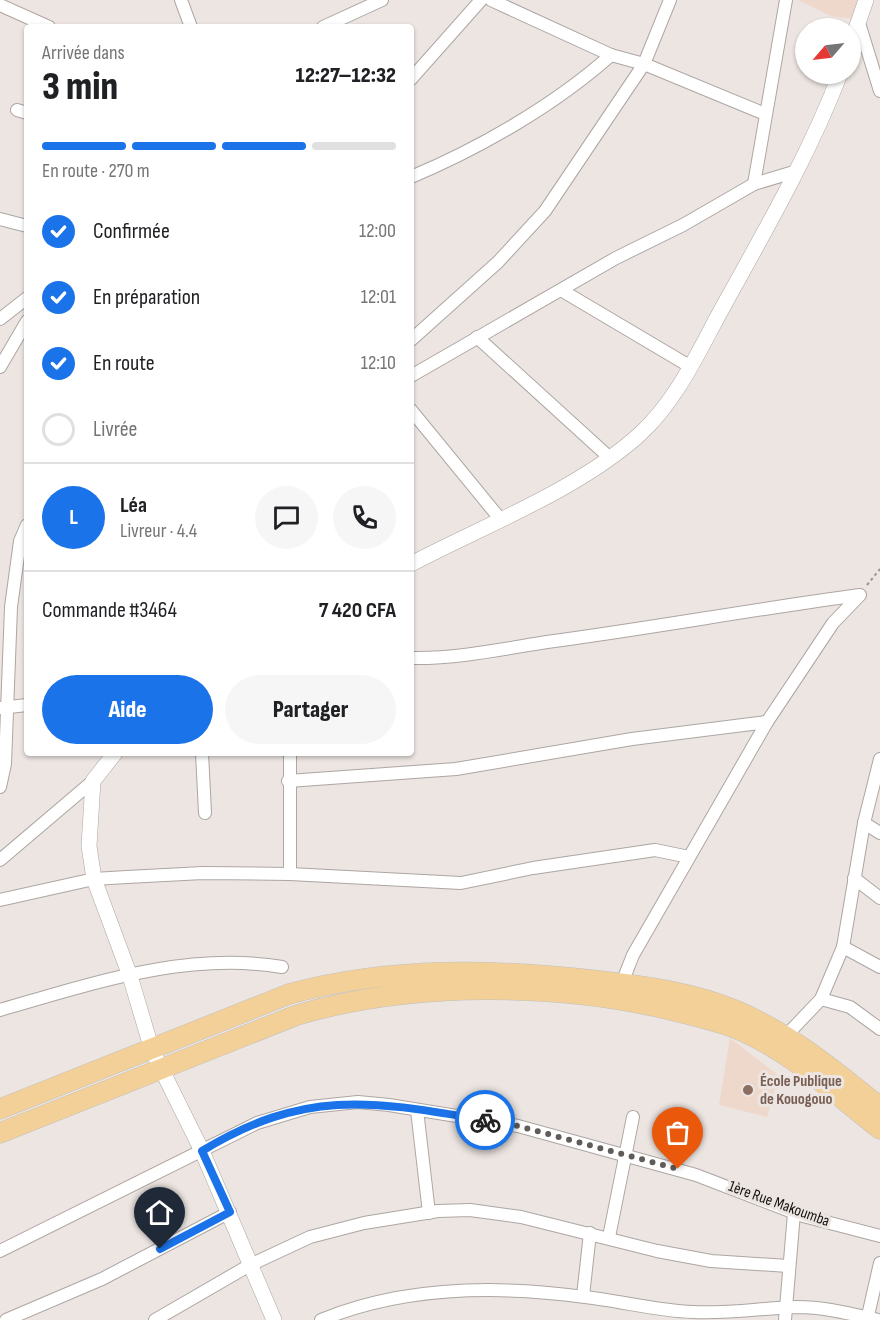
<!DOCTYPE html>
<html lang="fr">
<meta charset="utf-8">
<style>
body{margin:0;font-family:"Sofia Sans Condensed",sans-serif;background:#f6f6f6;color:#202124;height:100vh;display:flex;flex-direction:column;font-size:22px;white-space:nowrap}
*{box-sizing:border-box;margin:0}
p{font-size:20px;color:#757577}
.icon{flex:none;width:33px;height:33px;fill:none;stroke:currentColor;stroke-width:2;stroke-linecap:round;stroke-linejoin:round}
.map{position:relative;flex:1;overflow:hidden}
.details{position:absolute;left:24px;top:24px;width:390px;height:732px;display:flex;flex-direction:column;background:#fff;border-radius:6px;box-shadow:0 2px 4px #0004}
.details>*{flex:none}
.needle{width:39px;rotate:242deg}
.fabs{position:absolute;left:795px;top:18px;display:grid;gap:12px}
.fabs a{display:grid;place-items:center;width:66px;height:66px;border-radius:50%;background:#fff;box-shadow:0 2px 4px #0004;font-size:30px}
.pin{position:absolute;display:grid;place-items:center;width:51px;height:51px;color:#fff;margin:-62px -26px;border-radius:50% 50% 50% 0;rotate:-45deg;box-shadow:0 0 6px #0007}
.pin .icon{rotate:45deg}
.courier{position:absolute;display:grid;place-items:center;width:60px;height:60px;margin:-30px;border:4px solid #1a73e8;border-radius:50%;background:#fff;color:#222;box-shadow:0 2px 8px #0007}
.overview em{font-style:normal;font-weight:800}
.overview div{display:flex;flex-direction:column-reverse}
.overview{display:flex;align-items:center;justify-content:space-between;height:102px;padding:0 18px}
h1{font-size:39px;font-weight:800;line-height:45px}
.bar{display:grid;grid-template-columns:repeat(4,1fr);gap:9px 6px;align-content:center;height:72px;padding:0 18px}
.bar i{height:8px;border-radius:4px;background:#e0e0e0}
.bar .current{background:#1a73e8}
.bar p{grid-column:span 4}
.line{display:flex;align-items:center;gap:15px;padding:0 18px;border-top:2px solid #e0e0e0}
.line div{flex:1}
.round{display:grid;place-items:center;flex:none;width:63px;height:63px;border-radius:32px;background:#f6f6f6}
ol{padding:0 18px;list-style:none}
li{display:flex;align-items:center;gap:18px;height:66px}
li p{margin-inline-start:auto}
li .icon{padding:6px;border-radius:50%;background:#1a73e8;color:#fff;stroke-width:4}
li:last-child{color:#757577}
li i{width:33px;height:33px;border:3px solid #e0e0e0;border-radius:50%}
.action{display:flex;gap:12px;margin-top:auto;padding:12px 18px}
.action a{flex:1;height:69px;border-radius:36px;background:#1a73e8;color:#fff;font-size:24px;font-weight:800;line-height:69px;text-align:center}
.action a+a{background:#f6f6f6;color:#202124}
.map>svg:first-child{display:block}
</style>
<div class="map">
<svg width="880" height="1320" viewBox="0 0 880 1320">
<rect width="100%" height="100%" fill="#ece5e1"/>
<!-- education -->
<g fill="#eed8cb">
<polygon points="798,0 858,0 853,19 831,16"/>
<polygon points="730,1038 779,1076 767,1117 719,1105"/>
</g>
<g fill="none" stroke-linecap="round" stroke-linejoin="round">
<!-- minor casing -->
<g stroke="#ada6a2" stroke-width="14">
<g id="minor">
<polyline points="181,0 191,27"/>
<polyline points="491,0 611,55 644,64 765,114"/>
<polyline points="0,5 49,27"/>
<polyline points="859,23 880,91"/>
<polyline points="323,27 382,0"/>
<polyline points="411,79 481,0"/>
<polyline points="17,110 27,113"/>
<path d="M 411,177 C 480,148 555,105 611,55"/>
<polyline points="754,184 786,0"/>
<polyline points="0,219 27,226"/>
<polyline points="561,290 691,367"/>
<polyline points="0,319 27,298"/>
<polyline points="477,337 610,458"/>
<polyline points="411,340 498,262 545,211 644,64 670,0"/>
<polyline points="0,367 27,321"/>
<polyline points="411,376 616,258 683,225 754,184 797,171"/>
<polyline points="411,410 501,520"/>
<path d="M 411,658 C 456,659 503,649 547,642 C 652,628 755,609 860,595 L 833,623 L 767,722 L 633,955 L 620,988"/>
<polyline points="0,708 27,705"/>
<polyline points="202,753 205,813"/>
<polyline points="288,781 456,769 632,739 767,722"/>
<polyline points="0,787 5,764 11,607 20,541 27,525"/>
<polyline points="864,823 880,833"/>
<polyline points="0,860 93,781"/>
<polyline points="290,874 290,753"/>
<polyline points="854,878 880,898"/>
<polyline points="0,900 94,879 127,877 203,873 290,874 461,883 533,868 655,850 689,857"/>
<polyline points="843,947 880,967"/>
<polyline points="821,999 850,1007 880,1029"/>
<path d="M 0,1010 C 91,984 186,951 282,967"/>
<polyline points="781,1041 821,999 843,947 864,823 880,759"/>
<polyline points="417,1110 429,1213"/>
<polyline points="609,1237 633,1117"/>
<polyline points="0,1251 257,1123 310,1107 358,1102 389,1105 518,1126 696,1175 803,1216 880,1236"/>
<polyline points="583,1296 590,1233"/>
<polyline points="6,1320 102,1279 230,1212"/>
<polyline points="155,1320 250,1265 310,1237 364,1223 438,1211 470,1210 521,1217 657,1251 711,1261 788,1266"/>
<path d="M 321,1320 C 404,1286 497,1285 585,1297 C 621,1301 657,1311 693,1312 C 728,1314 762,1308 797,1307 C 825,1307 851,1314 878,1320"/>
<polyline points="785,1320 794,1213"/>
<polyline points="867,1320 880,1263"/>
</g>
</g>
<!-- tertiary casing -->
<g stroke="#ada6a2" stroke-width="16">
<g id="tertiary">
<polyline points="850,46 866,0"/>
<path d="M 411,564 C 483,526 580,489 640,434 C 678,399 699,350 724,305 C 766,229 809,155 840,74"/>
<polyline points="115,753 93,781 89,846 94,879 130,976 152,1050 202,1151 274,1320"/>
</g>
</g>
<!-- primary casing -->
<g stroke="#c2c1c1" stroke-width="21">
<g id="primary">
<path d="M 0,1109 L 289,994 C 392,966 495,969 600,981 C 645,986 695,993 737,1011 C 791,1034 835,1071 880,1107"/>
<path d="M 0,1133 L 297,1015 C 413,981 561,982 679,1012 C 699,1017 721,1022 740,1030 C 793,1053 835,1094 880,1129"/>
</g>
</g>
<!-- path -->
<polyline stroke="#9b9692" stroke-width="2" stroke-dasharray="3 3" stroke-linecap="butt" points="867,585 880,569"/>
<!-- minor -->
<use href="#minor" stroke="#fff" stroke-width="12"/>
<!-- tertiary -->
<use href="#tertiary" stroke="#fff" stroke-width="15"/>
<!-- primary -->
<use href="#primary" stroke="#f2d098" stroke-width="20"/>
</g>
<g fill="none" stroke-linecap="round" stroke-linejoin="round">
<!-- done -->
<polyline stroke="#605c59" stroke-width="6" stroke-dasharray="0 10.8" points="485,1120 518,1126 678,1169"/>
<!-- route -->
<path stroke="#1a73e8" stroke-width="8" d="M 160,1249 L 230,1212 L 202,1151 C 306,1088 372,1101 485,1120"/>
</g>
<!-- markers -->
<circle fill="#8d6e63" stroke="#ece5e1" stroke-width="2" cx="748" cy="1090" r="6"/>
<g text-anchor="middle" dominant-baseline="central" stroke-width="6" stroke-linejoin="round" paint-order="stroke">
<!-- education labels -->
<g font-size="16" font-weight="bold" fill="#785e54" stroke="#ece5e1" text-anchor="start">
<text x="760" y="1081">École Publique<tspan x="760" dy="18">de Kouogouo</tspan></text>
</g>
<!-- street labels -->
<g font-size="16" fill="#141210" stroke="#ece5e1">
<text transform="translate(779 1204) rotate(20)">1ère Rue Makoumba</text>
</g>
</g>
</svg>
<div class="fabs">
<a><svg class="needle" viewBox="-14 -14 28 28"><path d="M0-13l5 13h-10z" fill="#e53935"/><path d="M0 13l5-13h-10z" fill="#757577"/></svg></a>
</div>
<div class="pin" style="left:678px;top:1169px;background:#ea580c"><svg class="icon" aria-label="bag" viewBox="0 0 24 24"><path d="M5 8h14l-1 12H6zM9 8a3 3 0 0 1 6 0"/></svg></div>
<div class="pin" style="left:160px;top:1249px;background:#1f2937"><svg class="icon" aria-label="home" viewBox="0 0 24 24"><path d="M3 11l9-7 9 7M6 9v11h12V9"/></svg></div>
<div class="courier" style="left:485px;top:1120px"><svg class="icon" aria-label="bike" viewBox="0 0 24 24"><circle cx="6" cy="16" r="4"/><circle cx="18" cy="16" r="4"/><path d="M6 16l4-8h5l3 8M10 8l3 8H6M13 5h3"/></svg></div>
<section class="details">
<div class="overview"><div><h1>3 min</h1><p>Arrivée dans</p></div><em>12:27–12:32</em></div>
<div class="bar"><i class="current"></i><i class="current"></i><i class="current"></i><i></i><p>En route · 270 m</p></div>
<ol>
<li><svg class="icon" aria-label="check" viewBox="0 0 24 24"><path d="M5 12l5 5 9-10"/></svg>Confirmée<p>12:00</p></li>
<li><svg class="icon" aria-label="check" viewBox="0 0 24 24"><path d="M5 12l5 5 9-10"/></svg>En préparation<p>12:01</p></li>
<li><svg class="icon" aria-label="check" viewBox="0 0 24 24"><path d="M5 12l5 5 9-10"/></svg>En route<p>12:10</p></li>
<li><i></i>Livrée</li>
</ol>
<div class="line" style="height:108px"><b class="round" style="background:#1a73e8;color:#fff">L</b><div><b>Léa</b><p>Livreur · 4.4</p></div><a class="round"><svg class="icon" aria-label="chat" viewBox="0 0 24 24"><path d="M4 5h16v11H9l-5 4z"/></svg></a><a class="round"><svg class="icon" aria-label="phone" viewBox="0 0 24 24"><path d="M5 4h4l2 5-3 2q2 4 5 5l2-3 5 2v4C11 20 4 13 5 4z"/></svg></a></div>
<div class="line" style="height:78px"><div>Commande #3464</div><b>7 420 CFA</b></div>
<div class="action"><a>Aide</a><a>Partager</a></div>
</section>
</div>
